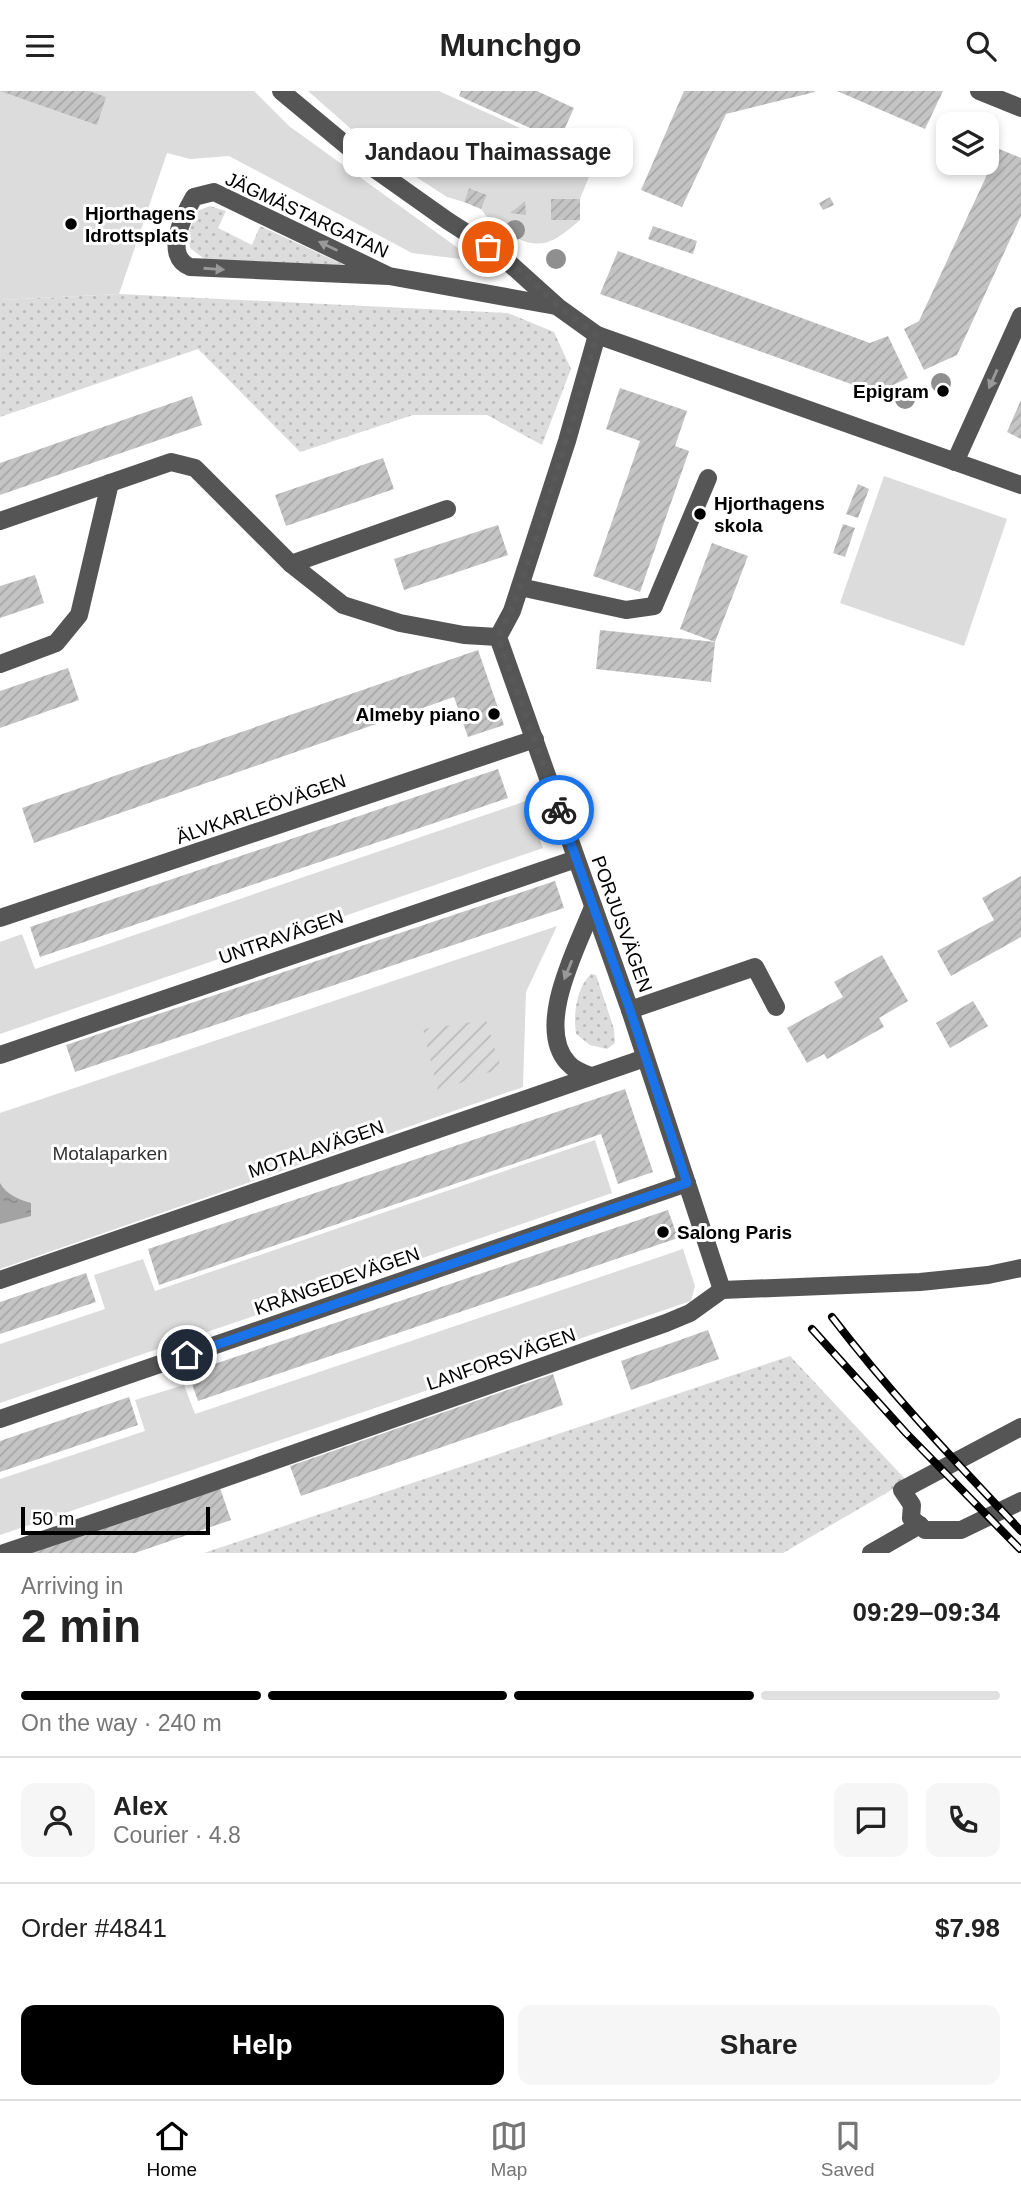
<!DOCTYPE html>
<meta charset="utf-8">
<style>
body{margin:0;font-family:Helvetica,sans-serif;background:#f6f6f6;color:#222;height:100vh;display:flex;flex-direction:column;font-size:26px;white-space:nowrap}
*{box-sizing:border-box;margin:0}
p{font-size:23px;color:#767676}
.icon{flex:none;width:38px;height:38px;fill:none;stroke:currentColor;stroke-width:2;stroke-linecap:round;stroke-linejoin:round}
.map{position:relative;height:1462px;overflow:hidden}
.side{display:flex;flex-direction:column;background:#fff;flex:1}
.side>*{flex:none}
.buttons{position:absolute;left:936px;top:21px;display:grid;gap:14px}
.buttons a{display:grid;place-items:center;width:63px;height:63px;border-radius:14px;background:#fff;box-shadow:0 4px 10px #0003;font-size:35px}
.scale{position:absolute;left:21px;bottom:18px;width:189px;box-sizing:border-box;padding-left:7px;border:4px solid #000;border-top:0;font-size:19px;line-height:24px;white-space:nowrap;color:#000;-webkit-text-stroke:5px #fff;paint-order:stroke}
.pin{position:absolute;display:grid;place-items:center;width:60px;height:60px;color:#fff;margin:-30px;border:4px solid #fff;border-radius:50%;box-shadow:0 2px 7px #0007}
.courier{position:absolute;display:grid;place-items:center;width:70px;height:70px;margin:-35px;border:5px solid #1a73e8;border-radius:50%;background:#fff;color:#222;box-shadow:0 2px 9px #0007}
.bubble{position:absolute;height:49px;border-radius:14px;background:#fff;box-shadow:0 4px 10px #0003;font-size:23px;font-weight:700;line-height:49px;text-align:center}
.head em{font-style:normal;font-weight:700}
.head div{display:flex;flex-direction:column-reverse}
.head{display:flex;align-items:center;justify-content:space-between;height:119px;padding:0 21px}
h1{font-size:46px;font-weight:700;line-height:52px}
.bar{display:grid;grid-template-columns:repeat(4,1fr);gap:10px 7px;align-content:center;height:84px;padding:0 21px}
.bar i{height:9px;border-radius:5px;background:#e0e0e0}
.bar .active{background:#000}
.bar p{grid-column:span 4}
.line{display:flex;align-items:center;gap:18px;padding:0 21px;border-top:2px solid #e0e0e0}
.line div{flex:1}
.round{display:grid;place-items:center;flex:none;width:74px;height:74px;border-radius:14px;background:#f6f6f6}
.cta{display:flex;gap:14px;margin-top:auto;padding:14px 21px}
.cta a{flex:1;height:80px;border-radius:14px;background:#000;color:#fff;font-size:28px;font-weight:700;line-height:80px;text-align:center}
.cta a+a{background:#f6f6f6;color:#222}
header{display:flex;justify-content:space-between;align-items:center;height:91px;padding:0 21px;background:#fff;font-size:32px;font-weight:700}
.dock{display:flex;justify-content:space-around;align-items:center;height:98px;border-top:2px solid #e0e0e0;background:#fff;font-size:19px;color:#767676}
.dock a{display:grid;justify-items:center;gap:4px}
.dock .active{color:#000}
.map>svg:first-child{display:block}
</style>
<header><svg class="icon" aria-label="menu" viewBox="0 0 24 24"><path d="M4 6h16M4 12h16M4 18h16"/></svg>Munchgo<svg class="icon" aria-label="search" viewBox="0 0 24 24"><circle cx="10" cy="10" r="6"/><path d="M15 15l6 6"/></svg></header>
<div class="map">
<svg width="1021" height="1462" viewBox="0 0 1021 1462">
<defs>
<pattern id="grass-dots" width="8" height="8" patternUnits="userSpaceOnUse" patternTransform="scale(1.75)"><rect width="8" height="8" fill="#dcdcdc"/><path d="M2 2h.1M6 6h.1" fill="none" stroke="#bbb" stroke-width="1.8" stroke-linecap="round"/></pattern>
<pattern id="garden-furrows" width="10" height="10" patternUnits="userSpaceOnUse" patternTransform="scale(1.75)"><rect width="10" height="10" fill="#dcdcdc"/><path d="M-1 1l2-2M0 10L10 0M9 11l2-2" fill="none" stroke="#bbb"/></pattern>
<pattern id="water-ripples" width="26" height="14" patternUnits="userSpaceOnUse" patternTransform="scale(1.75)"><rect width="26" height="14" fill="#a3a3a3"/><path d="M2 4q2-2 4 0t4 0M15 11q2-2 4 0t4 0" fill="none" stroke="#8b8b8b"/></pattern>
<pattern id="building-hatch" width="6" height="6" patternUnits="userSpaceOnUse" patternTransform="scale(1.75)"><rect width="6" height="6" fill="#c4c4c4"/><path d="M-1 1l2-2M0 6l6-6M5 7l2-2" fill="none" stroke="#a7a7a7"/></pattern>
</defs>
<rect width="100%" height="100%" fill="#fff"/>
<!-- grass -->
<g fill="url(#grass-dots)">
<polygon points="210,115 226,120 218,137 252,154 260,135 351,177 207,170 190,157 188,143 197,120"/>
<polygon points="119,203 508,222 554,241 571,278 542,354 487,324 413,324 300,361 198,258 0,326 0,209"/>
<path d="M 591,883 L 596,884 L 614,938 L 615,952 L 607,958 L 590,954 L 576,943 C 573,924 576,897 591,883 Z"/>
<polygon points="790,1265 907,1390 783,1462 204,1462"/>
</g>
<!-- park -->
<g fill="#dcdcdc">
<polygon points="0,0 254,0 289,35 476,170 412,162 229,65 190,68 167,62 119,203 0,209"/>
<path d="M 308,0 L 439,0 L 595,71 L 580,108 L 551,109 L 551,129 L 580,129 C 554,151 542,161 510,144 C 496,136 490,131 481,118 L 487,104 L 469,97 L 464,111 L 447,106 L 376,60 Z"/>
<polygon points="884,385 1007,428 964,555 840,512"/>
<polygon points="526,710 543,757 0,943 0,851 22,843 35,878"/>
<polygon points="557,835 526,901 523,996 0,1178 0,1022"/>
<polygon points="595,1049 612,1102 0,1312 0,1253 105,1218 94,1184 143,1168 155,1200"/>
<polygon points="683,1158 695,1195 691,1210 0,1444 0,1388 145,1340 135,1309 184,1294 195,1323"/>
</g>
<!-- garden -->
<polygon fill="url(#garden-furrows)" points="486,929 501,977 438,1000 423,938"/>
<!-- water -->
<path fill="url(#water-ripples)" d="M 0,1092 C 7,1104 18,1108 31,1112 L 31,1125 L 0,1133 Z"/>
<!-- building -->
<g fill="url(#building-hatch)">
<polygon points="0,0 89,0 106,6 97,34"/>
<polygon points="461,0 537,0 574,17 559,50 459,5"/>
<polygon points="684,0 815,0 815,1 726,23 682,116 641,99"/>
<polygon points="837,0 943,0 925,38"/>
<polygon points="999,58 1021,67 1021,125 957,264 924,279 904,238 919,230"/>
<polygon points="469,97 487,104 481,118 464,111"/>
<polygon points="830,106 834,114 823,119 819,112"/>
<rect x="551" y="108" width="29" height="21"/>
<polygon points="525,110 526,124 510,122 518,116"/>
<polygon points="653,135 697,150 693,163 648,148"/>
<polygon points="618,160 870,252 888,245 908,287 876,302 600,203"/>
<polygon points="620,297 687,320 675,355 689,360 640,501 593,485 640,350 606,338"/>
<polygon points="192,305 202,334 0,404 0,372"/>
<polygon points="1021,309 1021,348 1007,341"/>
<polygon points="383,367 394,398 286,435 275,404"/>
<polygon points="858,393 869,398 858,427 846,423"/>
<polygon points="843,433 855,437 845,466 833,462"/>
<polygon points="498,434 508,464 404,499 394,468"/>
<polygon points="712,452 748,465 715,551 711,591 596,578 600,539 715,551 680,538"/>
<polygon points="35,484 44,512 0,527 0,495"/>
<polygon points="478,559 504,634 468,646 454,606 34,752 22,717"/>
<polygon points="68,577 79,609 0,637 0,600"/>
<polygon points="498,678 508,707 40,866 30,836"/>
<polygon points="1021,785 1021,846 951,885 937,860 994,829 982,807"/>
<polygon points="555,790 564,817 75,981 66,954"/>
<polygon points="882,864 908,910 879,927 884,936 827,968 824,963 807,972 787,937 843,906 834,891"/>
<polygon points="973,910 988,935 950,957 936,932"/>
<polygon points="625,998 653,1081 618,1093 601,1043 159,1194 148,1158"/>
<polygon points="668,1119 678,1147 198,1310 188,1282"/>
<polygon points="86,1182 96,1211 0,1243 0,1211"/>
<polygon points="708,1239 719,1268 631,1299 621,1270"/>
<polygon points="553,1283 563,1314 301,1405 290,1375"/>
<polygon points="129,1306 138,1334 0,1381 0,1350"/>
<polygon points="220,1397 231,1429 135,1462 30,1462"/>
</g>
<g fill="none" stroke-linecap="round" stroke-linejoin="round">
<!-- minor -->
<g stroke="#555" stroke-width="18">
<polyline points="281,0 376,79 448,130 498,162 558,216 597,244 1021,394"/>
<polyline points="979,0 1021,17"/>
<path d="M 389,185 L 214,101 L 194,106 C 183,125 163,165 190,176 L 389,185 L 556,215"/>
<polyline points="597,244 567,350 512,520 498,546 630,919 722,1199"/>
<polyline points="955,371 1021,225"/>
<polyline points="0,430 171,371 195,377 291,473 343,514 400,532 464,544 498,546"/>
<polyline points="291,473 447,418"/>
<polyline points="520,496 626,519 654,515 708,387"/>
<polyline points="0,573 56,552 79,524 110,392"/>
<polyline points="0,827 535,648"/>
<polyline points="630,919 755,876 776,916"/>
<polyline points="0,964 576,768"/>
<path d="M 591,985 C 583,982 574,979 568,972 C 534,935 578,855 593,816"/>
<polyline points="0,1189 645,967"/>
<polyline points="0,1328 687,1092"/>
<polyline points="1021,1336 902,1399 912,1414 911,1427 925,1439 961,1439 1021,1410"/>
<polyline points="4,1462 176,1404 666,1232 690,1222 722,1199 920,1191 988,1184 1021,1177"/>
<polyline points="871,1462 920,1434"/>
</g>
<!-- rail casing -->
<g stroke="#000" stroke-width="8">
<g id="rail">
<path d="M 832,1226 C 891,1303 954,1369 1021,1440"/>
<polyline points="812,1238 906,1342 1021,1459"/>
</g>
</g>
<!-- rail -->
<use href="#rail" stroke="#fff" stroke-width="5" stroke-dasharray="16" stroke-linecap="butt"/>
</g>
<!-- trees -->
<g fill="#8f8f8f">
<circle cx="515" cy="139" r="10"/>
<circle cx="556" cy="168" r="10"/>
<circle cx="941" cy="292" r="10"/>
<circle cx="905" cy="308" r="10"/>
</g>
<!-- one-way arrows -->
<defs><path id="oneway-solid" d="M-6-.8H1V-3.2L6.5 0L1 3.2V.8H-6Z" transform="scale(1.75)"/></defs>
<g fill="#999">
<use href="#oneway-solid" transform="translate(328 155) rotate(-154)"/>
<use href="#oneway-solid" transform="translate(214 178) rotate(4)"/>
<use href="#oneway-solid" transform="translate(993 288) rotate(114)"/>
<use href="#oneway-solid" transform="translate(568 879) rotate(112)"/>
</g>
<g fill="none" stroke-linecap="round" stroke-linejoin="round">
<!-- done -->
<path stroke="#595959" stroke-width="7" stroke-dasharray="0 12.6" d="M 488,156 L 525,184 L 558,215 L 597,244 C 579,308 560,372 540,435 C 527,473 517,511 498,546 L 559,719"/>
<!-- route -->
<polyline stroke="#1a73e8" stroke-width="9" points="187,1264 687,1092 630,919 559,719"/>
</g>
<!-- markers -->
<g fill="#000" stroke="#fff" stroke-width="2.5">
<circle cx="71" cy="133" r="7"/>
<circle cx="943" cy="300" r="7"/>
<circle cx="700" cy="423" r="7"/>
<circle cx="494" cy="623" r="7"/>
<circle cx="663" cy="1141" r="7"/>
</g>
<g text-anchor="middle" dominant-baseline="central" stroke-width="6" stroke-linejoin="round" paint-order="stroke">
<!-- poi labels -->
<g font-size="19" font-weight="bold" fill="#000" stroke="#fff" text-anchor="start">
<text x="85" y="122">Hjorthagens<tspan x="85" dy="22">Idrottsplats</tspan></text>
<text x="929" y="300" text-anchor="end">Epigram</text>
<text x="714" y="412">Hjorthagens<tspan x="714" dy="22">skola</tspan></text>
<text x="480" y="623" text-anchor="end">Almeby piano</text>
<text x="677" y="1141">Salong Paris</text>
</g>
<!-- street labels -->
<g font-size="19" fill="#000" stroke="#fff">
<text transform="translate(307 124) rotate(25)">JÄGMÄSTARGATAN</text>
<text transform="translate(261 718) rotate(-19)">ÄLVKARLEÖVÄGEN</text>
<text transform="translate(622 833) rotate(70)">PORJUSVÄGEN</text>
<text transform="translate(281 846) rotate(-19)">UNTRAVÄGEN</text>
<text transform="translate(316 1058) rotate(-19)">MOTALAVÄGEN</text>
<text transform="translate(337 1190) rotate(-19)">KRÅNGEDEVÄGEN</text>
<text transform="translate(501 1268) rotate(-19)">LANFORSVÄGEN</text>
</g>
<!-- park labels -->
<g font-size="19" fill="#333" stroke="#fff">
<text x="110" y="1062">Motalaparken</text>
</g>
</g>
</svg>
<div class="buttons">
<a><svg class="icon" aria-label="layers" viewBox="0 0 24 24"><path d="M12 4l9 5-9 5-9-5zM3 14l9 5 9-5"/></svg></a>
</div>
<div class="scale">50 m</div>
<div class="pin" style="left:488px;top:156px;background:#ea580c"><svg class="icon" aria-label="bag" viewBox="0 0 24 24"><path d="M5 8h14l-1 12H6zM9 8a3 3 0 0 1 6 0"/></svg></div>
<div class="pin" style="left:187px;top:1264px;background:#1f2937"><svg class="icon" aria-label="home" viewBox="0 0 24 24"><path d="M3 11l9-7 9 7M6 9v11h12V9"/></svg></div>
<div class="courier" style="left:559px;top:719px"><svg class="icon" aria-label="bike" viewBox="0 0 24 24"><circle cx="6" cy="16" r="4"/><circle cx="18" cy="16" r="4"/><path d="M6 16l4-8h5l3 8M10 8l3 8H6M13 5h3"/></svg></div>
<div class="bubble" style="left:343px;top:37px;width:290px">Jandaou Thaimassage</div>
</div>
<section class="side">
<div class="head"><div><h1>2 min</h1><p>Arriving in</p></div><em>09:29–09:34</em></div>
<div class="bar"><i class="active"></i><i class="active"></i><i class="active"></i><i></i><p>On the way · 240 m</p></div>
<div class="line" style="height:126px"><a class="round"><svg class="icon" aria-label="person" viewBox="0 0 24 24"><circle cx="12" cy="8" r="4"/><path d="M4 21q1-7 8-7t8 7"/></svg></a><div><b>Alex</b><p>Courier · 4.8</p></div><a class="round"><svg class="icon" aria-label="chat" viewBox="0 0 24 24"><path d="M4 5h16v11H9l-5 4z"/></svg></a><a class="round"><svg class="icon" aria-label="phone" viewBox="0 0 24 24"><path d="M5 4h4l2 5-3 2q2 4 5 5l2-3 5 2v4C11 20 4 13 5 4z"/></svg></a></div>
<div class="line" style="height:91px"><div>Order #4841</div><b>$7.98</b></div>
<div class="cta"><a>Help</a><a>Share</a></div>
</section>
<nav class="dock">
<a class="active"><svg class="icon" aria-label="home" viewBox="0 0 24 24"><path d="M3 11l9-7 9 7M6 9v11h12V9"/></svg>Home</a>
<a><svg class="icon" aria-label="map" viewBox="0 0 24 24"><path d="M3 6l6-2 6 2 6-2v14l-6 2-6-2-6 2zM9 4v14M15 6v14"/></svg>Map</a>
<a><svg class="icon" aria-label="saved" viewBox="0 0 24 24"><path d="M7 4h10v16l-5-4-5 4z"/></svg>Saved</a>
</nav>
